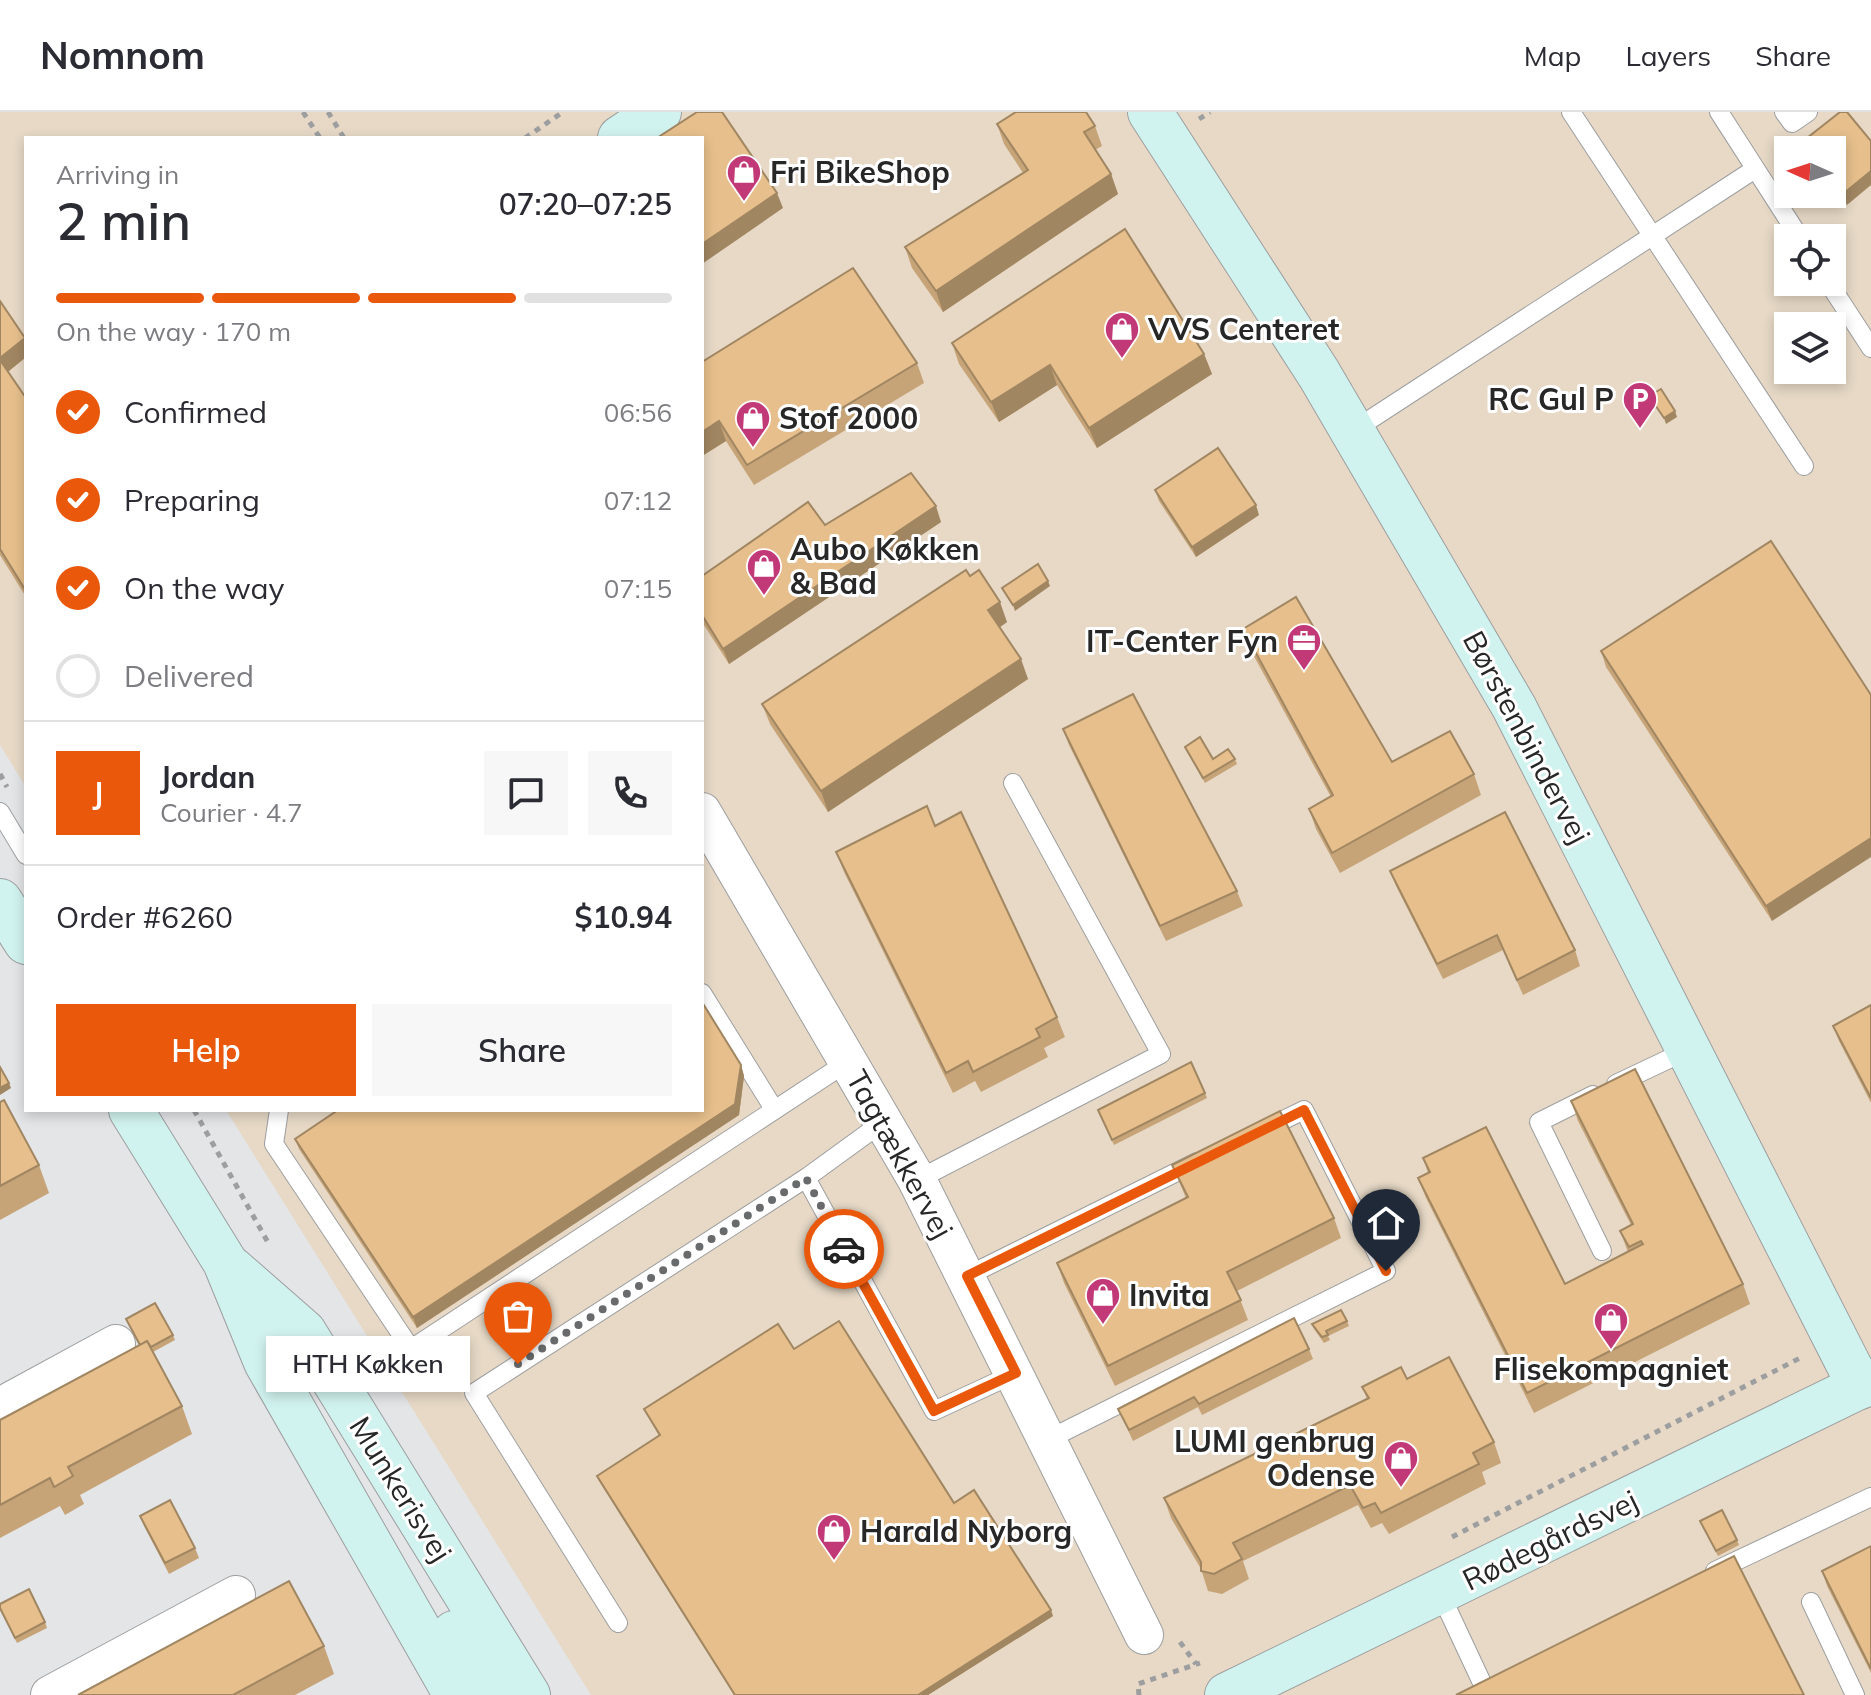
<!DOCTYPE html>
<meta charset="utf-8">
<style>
body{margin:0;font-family:Mulish,sans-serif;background:#f7f7f7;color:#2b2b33;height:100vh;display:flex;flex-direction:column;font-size:30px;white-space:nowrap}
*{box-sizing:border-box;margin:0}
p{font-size:26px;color:#7c7c81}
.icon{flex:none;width:44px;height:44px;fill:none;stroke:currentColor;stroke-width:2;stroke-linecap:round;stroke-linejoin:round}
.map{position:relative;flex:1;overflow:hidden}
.drawer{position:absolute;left:24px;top:24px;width:680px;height:976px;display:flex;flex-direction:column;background:#fff;border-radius:0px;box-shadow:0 4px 12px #0003}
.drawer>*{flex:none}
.needle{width:52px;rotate:273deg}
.controls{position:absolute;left:1774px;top:24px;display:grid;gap:16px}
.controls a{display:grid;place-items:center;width:72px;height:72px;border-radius:0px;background:#fff;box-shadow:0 4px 12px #0003;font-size:40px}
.pin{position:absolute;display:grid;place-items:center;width:68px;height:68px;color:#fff;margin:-82px -34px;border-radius:50% 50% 50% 0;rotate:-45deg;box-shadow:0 0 8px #0007}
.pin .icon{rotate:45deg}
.courier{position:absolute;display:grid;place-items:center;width:80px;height:80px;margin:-40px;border:6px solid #ea580c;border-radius:50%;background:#fff;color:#222;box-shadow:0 2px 10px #0007}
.bubble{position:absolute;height:56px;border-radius:0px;background:#fff;box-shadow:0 4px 12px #0003;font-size:26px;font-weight:600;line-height:56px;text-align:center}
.head em{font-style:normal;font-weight:600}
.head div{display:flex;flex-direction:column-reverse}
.head{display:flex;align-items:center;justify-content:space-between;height:136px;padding:0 32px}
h1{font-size:52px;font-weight:600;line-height:60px}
.bar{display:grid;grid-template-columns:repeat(4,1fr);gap:12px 8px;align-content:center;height:96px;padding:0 32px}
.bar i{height:10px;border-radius:6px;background:#e1e1e2}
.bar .on{background:#ea580c}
.bar p{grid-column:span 4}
.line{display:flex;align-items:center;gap:20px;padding:0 32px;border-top:2px solid #e1e1e2}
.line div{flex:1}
.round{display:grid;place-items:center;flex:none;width:84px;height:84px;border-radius:0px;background:#f7f7f7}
ol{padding:0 32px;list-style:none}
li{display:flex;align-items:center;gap:24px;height:88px}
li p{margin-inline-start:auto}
li .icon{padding:8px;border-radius:50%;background:#ea580c;color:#fff;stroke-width:4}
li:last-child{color:#7c7c81}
li i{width:44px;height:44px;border:4px solid #e1e1e2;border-radius:50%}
.cta{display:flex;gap:16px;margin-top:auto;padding:16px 32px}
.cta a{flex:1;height:92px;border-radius:0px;background:#ea580c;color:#fff;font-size:32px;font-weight:600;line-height:92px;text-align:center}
.cta a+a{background:#f7f7f7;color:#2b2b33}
header{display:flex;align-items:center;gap:48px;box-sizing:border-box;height:112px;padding:0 40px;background:#fff;border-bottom:2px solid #e1e1e2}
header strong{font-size:38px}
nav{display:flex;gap:44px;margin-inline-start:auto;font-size:28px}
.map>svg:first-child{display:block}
</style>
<header>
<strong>Nomnom</strong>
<nav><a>Map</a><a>Layers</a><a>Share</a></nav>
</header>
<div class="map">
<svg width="1871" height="1583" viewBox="0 0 1871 1583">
<rect width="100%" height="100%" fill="#e4e5e7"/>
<!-- commercial -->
<path fill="#e7d9c6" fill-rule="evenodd" d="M 0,0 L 1871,0 L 1871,1583 L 591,1583 L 226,998 L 702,998 L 702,26 L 26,26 L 26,675 L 0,633 ZM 1788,38 L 1832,38 L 1832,82 L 1788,82 ZM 1788,126 L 1832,126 L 1832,170 L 1788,170 ZM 1788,214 L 1832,214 L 1832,258 L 1788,258 Z"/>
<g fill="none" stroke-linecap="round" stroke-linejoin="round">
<!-- lane casing -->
<g stroke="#9d9e9f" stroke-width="20">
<g id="lane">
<polyline points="1571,0 1804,354"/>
<polyline points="1719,0 1800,126"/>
<polyline points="1784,0 1792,11 1808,0"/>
<polyline points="1828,170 1871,236"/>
<polyline points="1354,318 1755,57"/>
<polyline points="0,700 26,743"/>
<polyline points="702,881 774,997"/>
<polyline points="1616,972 1690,937"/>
<polyline points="1593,983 1539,1010 1602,1139"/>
<polyline points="279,998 274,1032 411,1237 849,949"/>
<polyline points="806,1066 883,1010"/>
<polyline points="917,1068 1161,942 1013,671"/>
<polyline points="967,1164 1197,1050"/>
<polyline points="1049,1327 1386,1159 1304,998 1263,1018"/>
<polyline points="1715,1459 1871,1385"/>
<polyline points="1440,1481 1483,1573"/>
<polyline points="1811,1490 1855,1583"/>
<polyline points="618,1511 474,1281 806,1066 934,1299 1016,1261"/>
</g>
</g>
<!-- street casing -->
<g stroke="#9d9e9f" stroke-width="40">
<g id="street">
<polyline points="702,700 917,1068 1144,1523"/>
<polyline points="0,1295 116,1232"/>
<polyline points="50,1583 236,1483"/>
</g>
</g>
<!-- secondary casing -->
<g stroke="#9d9e9f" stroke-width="46">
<g id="secondary">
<polyline points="1150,0 1319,262 1514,595 1860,1275"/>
<polyline points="620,26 659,0"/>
<polyline points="0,789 26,830"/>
<polyline points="131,998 225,1150 266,1250 456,1583"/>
<polyline points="232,1157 304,1220 528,1583"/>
<polyline points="454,1521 492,1583"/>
<polyline points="1227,1583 1871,1269"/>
</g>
</g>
<!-- path -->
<g stroke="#9d9ea0" stroke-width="5" stroke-dasharray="6 6" stroke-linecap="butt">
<polyline points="303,0 320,26"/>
<polyline points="328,0 344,26"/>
<polyline points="1199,7 1210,0"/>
<polyline points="525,26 563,0"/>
<polyline points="0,662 7,675"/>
<polyline points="194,998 270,1134"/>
<polyline points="1452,1425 1802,1245"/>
<polyline points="1180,1530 1196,1552"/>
<polyline points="1139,1583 1138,1572 1200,1551"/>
</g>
<!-- lane -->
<use href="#lane" stroke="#fff" stroke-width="18"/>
<!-- street -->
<use href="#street" stroke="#fff" stroke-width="38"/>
<!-- secondary -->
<use href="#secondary" stroke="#d1f3ef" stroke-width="44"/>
</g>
<!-- wall -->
<g fill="#c6a478">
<polygon points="1014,0 1086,0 1095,14 1102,34 1095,38 1111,62 1118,82 943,200 912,156 905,135 1023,61 1004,32 997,12"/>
<polygon points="1840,0 1847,93 1832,74 1832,38 1804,38 1802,30"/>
<polygon points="0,189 26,228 26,245 8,260 26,286 26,485 0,443"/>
<polygon points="952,231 1204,242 1212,262 1097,336 1057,273 999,310 959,252"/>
<polygon points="702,250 917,251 924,271 754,373 726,329 702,344"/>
<polygon points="1155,378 1259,403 1196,445 1159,389"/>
<polygon points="941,410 729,552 702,510 702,464 825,413"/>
<polygon points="1771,429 1772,809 1606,555 1601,539"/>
<polygon points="970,464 1007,510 1000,515 1028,567 828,700 770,612 762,592"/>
<polygon points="1243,517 1392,650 1474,662 1481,683 1340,761 1316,717 1309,697 1331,685 1250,537"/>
<polygon points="1063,617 1237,779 1243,794 1166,829 1069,633"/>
<polygon points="1185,635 1213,647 1235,647 1237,652 1205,671"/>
<polygon points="935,714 1057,905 1065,925 1044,936 1048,945 981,980 975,969 953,981 844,760 836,740"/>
<polygon points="1390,759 1575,838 1580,854 1523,883 1503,838 1443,867 1396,774"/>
<polygon points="1871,893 1871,991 1839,929 1833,914"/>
<polygon points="741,953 744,964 739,1003 417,1216 299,1037 295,1027"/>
<polygon points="1205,981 1207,986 1114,1033 1098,998"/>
<polygon points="1571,989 1743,1172 1750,1192 1534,1301 1426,1086 1418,1066 1428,1061 1423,1046 1565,1172 1628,1140 1620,1119 1631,1113 1578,1009"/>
<polygon points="0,990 39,1053 49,1081 0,1108"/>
<polygon points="1172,1053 1334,1106 1341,1126 1237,1179 1248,1208 1115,1274 1064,1171 1057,1151 1186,1086"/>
<polygon points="126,1207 173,1223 175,1228 153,1240 182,1294 192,1322 80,1383 84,1392 65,1403 60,1394 0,1426 0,1308 139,1233"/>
<polygon points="1347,1209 1349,1214 1328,1224 1330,1228 1324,1231 1314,1217 1312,1212"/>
<polygon points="794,1237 954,1391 1053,1504 928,1583 734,1583 599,1369 597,1364 659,1324 644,1297"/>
<polygon points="1309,1237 1313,1247 1202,1303 1198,1295 1133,1329 1118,1297"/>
<polygon points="1407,1267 1494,1330 1501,1351 1482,1360 1486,1372 1389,1422 1382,1411 1371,1416 1358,1393 1243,1449 1249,1467 1222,1482 1208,1479 1201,1457 1171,1406 1164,1386 1367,1287 1362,1275"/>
<polygon points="140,1404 195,1436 199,1446 169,1462 144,1414"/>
<polygon points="1700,1409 1737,1428 1739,1433 1718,1444"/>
<polygon points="1871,1434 1871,1561 1827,1474 1822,1459"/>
<polygon points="0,1492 45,1510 47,1516 17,1531 0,1498"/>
<polygon points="324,1534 334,1562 295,1583 78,1583"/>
</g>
<!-- shaded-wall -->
<g fill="#a18662">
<polygon points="1871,59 1871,73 1847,93 1843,82"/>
<polygon points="1111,62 1118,82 943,200 936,179"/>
<polygon points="777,81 783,96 702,152 702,132"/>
<polygon points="25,226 26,245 5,262 0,246"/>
<polygon points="1204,242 1212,262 1097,336 1089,316"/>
<polygon points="1050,253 1057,273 999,310 991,290"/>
<polygon points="1675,299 1677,305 1666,312 1664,306"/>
<polygon points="719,309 726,329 702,344 702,320"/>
<polygon points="1256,393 1259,403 1196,445 1192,435"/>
<polygon points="936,394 941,410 729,552 723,537"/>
<polygon points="1048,469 1050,474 1015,499 1013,493"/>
<polygon points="1000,490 1007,510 996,518 988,498"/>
<polygon points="1021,547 1028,567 828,700 821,679"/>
<polygon points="1871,726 1871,745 1772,809 1766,794"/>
<polygon points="741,953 744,964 739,1003 417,1216 413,1205"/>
<polygon points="9,971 11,976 0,983 0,976"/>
<polygon points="1051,1498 1053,1504 928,1583 918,1583"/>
</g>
<!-- building -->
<g fill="#e6bf8c" stroke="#a18662" stroke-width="2">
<polygon points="697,0 722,0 777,81 702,132 702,26 657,26"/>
<polygon points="1016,0 1086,0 1095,14 1084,20 1111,62 936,179 905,135 1028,58 997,12"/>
<polygon points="1840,0 1847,0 1871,29 1871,59 1843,82 1832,68 1832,38 1808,38 1802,30"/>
<polygon points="1125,117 1204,242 1089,316 1050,253 991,290 952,231"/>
<polygon points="853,156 917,251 747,353 719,309 702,320 702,250"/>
<polygon points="0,189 25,226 0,246"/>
<polygon points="0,248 26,286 26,479 0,437"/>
<polygon points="1661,277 1675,299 1664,306 1649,284"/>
<polygon points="1218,336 1256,393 1192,435 1155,378"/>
<polygon points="911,361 936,394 723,537 702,503 702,464 808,390 825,413"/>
<polygon points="1771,429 1871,583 1871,726 1766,794 1601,539"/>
<polygon points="1038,452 1048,469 1013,493 1002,476"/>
<polygon points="966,458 970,464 979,458 1000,490 988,498 1021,547 821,679 762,592"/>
<polygon points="1296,485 1392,650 1450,619 1474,662 1332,741 1309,697 1333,683 1243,517"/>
<polygon points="1133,582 1237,779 1160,814 1063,617"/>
<polygon points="1200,625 1213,647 1228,637 1235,647 1203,666 1185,635"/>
<polygon points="927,694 935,714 961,700 1057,905 1036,917 1040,925 973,960 968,949 946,961 836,740"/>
<polygon points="1505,700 1575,838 1517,868 1497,823 1437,852 1390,759"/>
<polygon points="702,890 741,953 735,992 413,1205 295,1027 338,998 702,998"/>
<polygon points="1871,893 1871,986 1833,914"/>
<polygon points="1191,950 1205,981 1112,1028 1098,998"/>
<polygon points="0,955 9,971 0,976"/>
<polygon points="1635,957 1743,1172 1527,1281 1418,1066 1430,1060 1423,1046 1486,1015 1565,1172 1643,1132 1641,1129 1629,1135 1620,1119 1633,1112 1571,989"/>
<polygon points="4,988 39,1053 0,1074 0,990"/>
<polygon points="1280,999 1334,1106 1227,1160 1241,1188 1108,1254 1057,1151 1188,1085 1172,1053"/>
<polygon points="155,1191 173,1223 151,1235 147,1229 140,1233 126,1207"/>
<polygon points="1341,1198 1347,1209 1326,1219 1328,1223 1322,1225 1312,1212"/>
<polygon points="1294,1206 1309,1237 1199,1292 1194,1285 1129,1318 1118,1297"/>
<polygon points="839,1209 954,1391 974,1378 1051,1498 918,1583 735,1583 597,1364 660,1323 644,1297 778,1212 794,1237"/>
<polygon points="147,1229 182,1294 68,1355 73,1364 54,1375 50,1366 0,1393 0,1308"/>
<polygon points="1449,1245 1494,1330 1473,1341 1479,1352 1381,1401 1375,1391 1363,1396 1350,1373 1233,1431 1242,1447 1214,1462 1201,1459 1201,1450 1164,1386 1369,1286 1362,1275 1401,1255 1407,1267"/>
<polygon points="170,1388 195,1436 165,1451 140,1404"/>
<polygon points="1722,1398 1737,1428 1716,1439 1700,1409"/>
<polygon points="1871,1434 1871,1557 1822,1459"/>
<polygon points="1734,1444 1804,1583 1456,1583"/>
<polygon points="289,1469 324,1534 233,1583 78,1583"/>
<polygon points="29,1477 45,1510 15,1526 0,1496 0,1492"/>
</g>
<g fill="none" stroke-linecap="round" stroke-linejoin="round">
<!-- done -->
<polyline stroke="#696a6b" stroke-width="8" stroke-dasharray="0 14.4" points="518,1252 806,1066 844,1137"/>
<!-- route -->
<polyline stroke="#ea580c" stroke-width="10" points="844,1137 934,1299 1016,1261 967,1164 1304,998 1386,1159"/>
</g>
<!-- icons -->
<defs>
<g id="shop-pin" transform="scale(1.8)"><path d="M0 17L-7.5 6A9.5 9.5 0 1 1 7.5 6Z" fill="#c13976" stroke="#fff"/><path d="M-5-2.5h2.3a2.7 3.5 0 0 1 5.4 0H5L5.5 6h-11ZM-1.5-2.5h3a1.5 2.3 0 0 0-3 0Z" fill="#fff"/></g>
<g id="parking-pin" transform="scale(1.8)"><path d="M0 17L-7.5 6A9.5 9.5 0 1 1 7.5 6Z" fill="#c13976" stroke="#fff"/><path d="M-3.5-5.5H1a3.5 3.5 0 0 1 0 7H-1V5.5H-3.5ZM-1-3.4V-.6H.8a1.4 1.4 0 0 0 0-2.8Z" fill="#fff"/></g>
<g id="office-pin" transform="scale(1.8)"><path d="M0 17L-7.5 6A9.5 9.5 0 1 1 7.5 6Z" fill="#c13976" stroke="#fff"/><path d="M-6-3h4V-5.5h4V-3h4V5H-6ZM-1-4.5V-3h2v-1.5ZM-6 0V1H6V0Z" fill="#fff"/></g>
</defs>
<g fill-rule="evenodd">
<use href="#shop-pin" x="744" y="60"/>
<use href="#shop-pin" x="1122" y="217"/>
<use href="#parking-pin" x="1640" y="287"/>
<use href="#shop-pin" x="753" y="306"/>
<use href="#shop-pin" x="764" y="454"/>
<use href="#office-pin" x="1304" y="529"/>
<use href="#shop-pin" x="1103" y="1183"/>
<use href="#shop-pin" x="1611" y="1208"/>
<use href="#shop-pin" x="1401" y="1346"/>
<use href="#shop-pin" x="834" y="1419"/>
</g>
<g text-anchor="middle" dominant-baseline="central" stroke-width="6" stroke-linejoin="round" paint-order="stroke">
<!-- poi labels -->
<g font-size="30" font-weight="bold" fill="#272728" stroke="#fff" text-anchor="start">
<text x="770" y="60">Fri BikeShop</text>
<text x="1148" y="217">VVS Centeret</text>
<text x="1614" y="287" text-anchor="end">RC Gul P</text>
<text x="779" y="306">Stof 2000</text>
<text x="790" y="437">Aubo Køkken<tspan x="790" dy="34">&amp; Bad</tspan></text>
<text x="1278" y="529" text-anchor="end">IT-Center Fyn</text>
<text x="1129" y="1183">Invita</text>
<text x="1611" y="1257" text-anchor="middle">Flisekompagniet</text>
<text x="1375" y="1329" text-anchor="end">LUMI genbrug<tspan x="1375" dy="34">Odense</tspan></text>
<text x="860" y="1419">Harald Nyborg</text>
</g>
<!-- street labels -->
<g font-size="30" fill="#272728" stroke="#fff">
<text transform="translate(1527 625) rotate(62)">Børstenbindervej</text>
<text transform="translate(900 1042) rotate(61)">Tagtækkervej</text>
<text transform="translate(401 1377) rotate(58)">Munkerisvej</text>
<text transform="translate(1550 1428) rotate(-26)">Rødegårdsvej</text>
</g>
</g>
</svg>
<div class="controls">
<a><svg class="needle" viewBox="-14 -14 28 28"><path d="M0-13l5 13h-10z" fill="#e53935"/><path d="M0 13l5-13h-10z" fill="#7c7c81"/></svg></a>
<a><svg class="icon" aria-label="locate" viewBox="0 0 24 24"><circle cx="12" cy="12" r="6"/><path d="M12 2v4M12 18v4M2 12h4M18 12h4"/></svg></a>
<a><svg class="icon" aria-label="layers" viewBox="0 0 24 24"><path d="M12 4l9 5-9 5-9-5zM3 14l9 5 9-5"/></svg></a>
</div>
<div class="pin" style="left:518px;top:1252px;background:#ea580c"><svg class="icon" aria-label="bag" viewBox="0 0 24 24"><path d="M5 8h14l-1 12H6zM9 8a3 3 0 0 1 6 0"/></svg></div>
<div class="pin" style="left:1386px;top:1159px;background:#1f2937"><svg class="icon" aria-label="home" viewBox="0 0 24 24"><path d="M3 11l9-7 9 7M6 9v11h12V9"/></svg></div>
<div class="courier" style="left:844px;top:1137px"><svg class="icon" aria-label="car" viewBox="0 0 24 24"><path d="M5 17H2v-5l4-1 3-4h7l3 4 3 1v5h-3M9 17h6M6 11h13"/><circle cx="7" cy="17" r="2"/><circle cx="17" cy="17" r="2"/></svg></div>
<div class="bubble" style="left:266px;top:1224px;width:204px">HTH Køkken</div>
<section class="drawer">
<div class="head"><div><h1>2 min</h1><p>Arriving in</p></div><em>07:20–07:25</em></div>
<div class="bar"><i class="on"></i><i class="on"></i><i class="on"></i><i></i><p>On the way · 170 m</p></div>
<ol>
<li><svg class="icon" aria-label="check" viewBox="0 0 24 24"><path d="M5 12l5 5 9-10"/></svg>Confirmed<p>06:56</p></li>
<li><svg class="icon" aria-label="check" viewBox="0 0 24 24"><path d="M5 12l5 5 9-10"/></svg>Preparing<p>07:12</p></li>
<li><svg class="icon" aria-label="check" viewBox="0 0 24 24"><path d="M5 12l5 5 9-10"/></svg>On the way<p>07:15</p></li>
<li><i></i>Delivered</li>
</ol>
<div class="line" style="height:144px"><b class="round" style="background:#ea580c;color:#fff">J</b><div><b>Jordan</b><p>Courier · 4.7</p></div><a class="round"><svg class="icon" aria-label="chat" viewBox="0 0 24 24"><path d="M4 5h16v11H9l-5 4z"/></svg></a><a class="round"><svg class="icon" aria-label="phone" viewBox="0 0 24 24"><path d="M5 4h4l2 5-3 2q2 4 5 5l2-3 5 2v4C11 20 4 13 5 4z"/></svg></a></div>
<div class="line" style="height:104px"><div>Order #6260</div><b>$10.94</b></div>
<div class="cta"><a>Help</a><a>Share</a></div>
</section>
</div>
